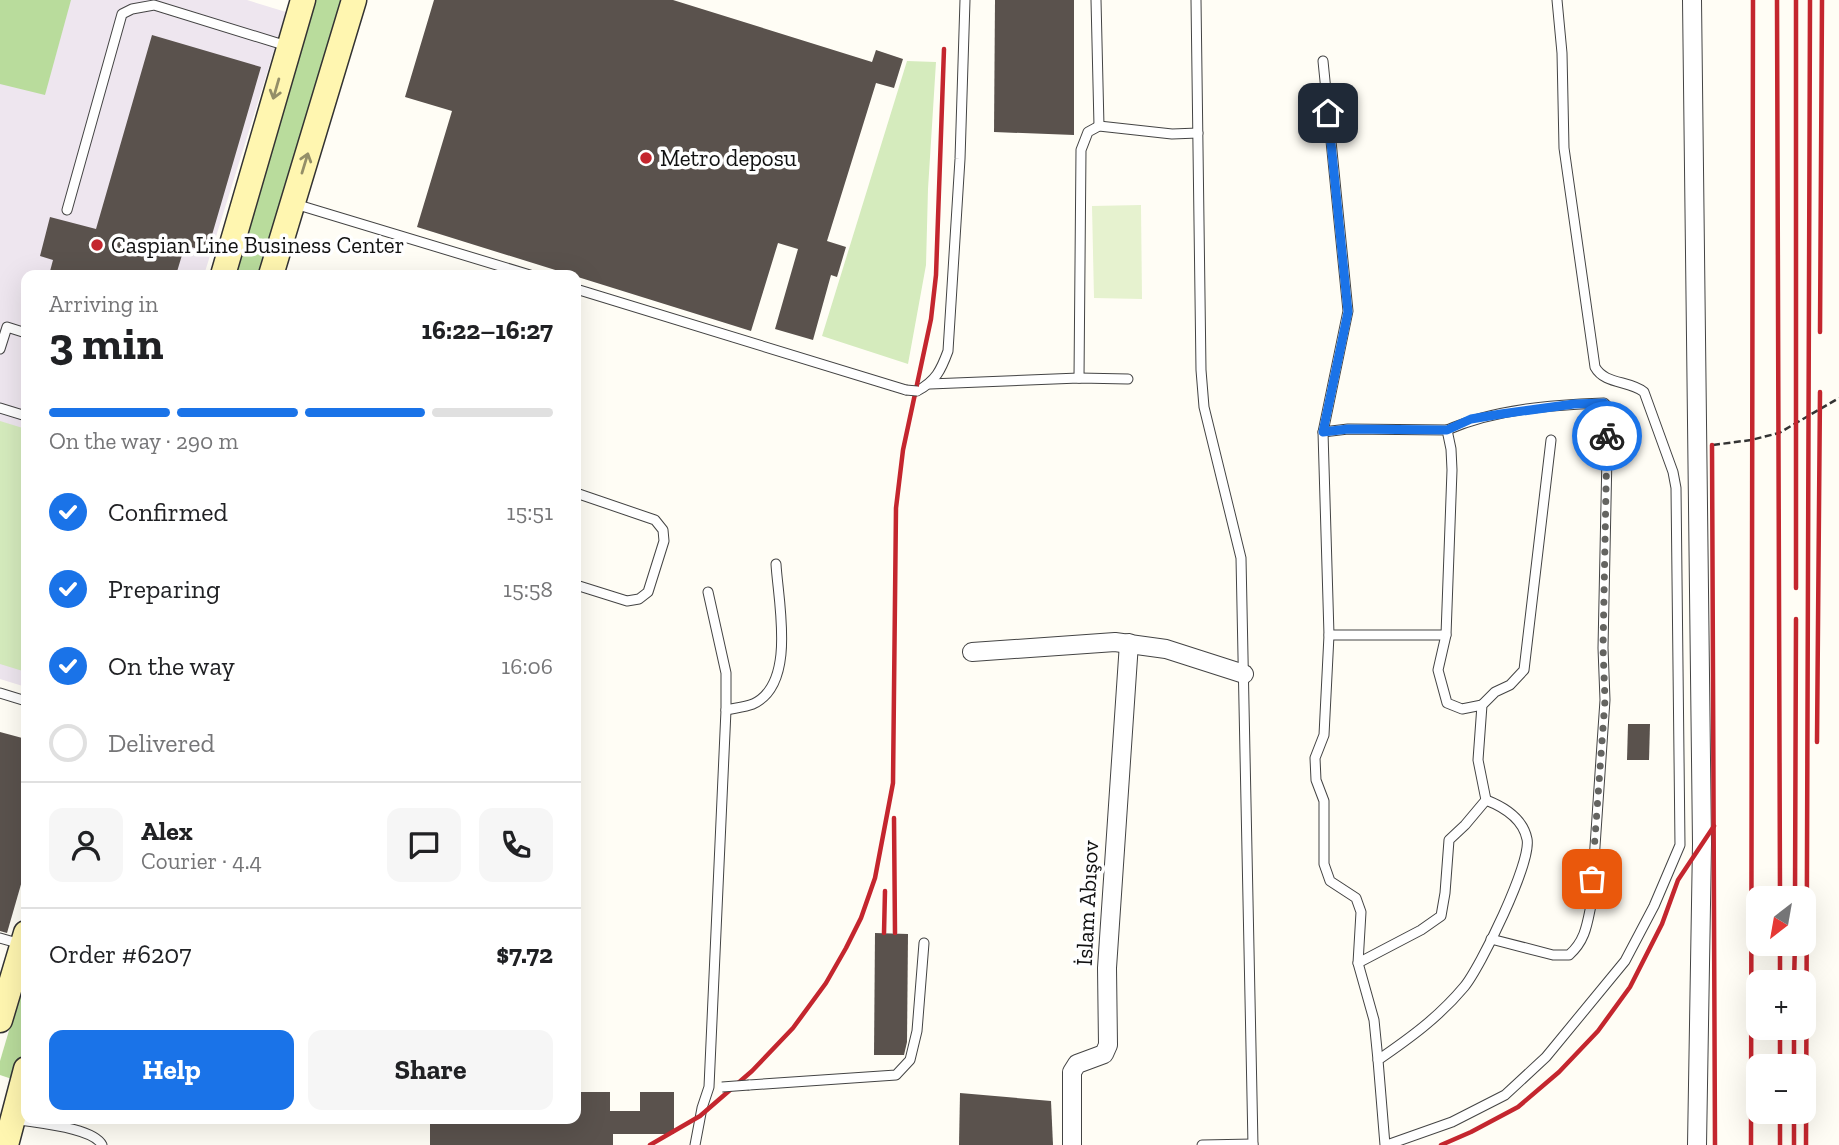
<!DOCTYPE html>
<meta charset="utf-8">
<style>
body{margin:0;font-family:"Zilla Slab",serif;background:#f6f6f6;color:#202124;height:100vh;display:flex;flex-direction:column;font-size:26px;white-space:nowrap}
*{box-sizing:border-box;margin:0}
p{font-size:23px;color:#757577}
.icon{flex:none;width:38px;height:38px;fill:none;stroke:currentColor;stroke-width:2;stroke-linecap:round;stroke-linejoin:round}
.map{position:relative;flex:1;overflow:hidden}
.side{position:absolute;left:21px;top:270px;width:560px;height:854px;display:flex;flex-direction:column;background:#fff;border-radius:14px;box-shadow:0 7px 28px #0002}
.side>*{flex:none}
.needle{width:46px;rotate:211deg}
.controls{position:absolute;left:1746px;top:886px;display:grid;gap:14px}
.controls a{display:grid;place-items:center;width:70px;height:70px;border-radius:14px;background:#fff;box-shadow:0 7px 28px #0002;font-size:35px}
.pin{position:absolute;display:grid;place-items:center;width:60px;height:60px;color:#fff;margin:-30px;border-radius:14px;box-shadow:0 4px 10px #0006}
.courier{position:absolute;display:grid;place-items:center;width:70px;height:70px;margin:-35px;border:5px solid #1a73e8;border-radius:50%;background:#fff;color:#222;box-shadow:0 2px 9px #0007}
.overview em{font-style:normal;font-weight:700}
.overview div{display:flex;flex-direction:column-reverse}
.overview{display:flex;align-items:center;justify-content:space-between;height:119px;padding:0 28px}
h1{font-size:46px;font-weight:700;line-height:52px}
.bar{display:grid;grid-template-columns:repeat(4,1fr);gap:10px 7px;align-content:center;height:84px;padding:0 28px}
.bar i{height:9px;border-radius:5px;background:#e0e0e0}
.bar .current{background:#1a73e8}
.bar p{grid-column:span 4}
.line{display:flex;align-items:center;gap:18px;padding:0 28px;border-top:2px solid #e0e0e0}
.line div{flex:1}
.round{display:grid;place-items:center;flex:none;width:74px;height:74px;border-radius:14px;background:#f6f6f6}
ol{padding:0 28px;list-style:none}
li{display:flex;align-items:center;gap:21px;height:77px}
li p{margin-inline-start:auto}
li .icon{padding:7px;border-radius:50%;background:#1a73e8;color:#fff;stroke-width:4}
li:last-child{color:#757577}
li i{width:38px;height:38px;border:4px solid #e0e0e0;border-radius:50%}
.action{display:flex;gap:14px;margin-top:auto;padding:14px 28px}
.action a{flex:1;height:80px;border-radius:14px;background:#1a73e8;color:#fff;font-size:28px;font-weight:700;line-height:80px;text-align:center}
.action a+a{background:#f6f6f6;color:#202124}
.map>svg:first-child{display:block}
</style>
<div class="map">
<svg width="1839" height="1145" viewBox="0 0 1839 1145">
<rect width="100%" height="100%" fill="#fffdf5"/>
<!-- industrial -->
<polygon fill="#eee6ef" points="0,0 247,0 286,12 204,275 26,275 26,687 0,679"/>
<!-- green -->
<g fill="#d5ebbd">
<polygon points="907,61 936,62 928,189 926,265 908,364 822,336"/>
<polygon points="0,421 26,429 26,672 0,664"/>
</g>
<!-- forest -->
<g fill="#b9dc9c">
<polygon points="0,0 71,0 45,95 0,84"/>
<polygon points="316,0 343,0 261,275 234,275"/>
<polygon points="26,973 26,1043 15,1080 0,1075 0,1061"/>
</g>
<!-- pitch -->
<polygon fill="#e6f2cf" points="1141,205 1142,299 1094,298 1092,206"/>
<!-- building -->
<g fill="#5a524d">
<polygon points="434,0 673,0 872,62 876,50 903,59 894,88 876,83 827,241 846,247 837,277 831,275 813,340 775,329 798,249 778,243 751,331 417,227 452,111 405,97"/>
<polygon points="995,0 1074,0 1074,135 994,132"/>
<polygon points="152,35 261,67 207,252 185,245 176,275 49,275 53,260 40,256 50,217 96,229"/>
<polygon points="1628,724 1650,724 1649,760 1627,760"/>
<polygon points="0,732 26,739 26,867 7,933 0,931"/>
<polygon points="875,933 908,934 907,1042 904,1055 874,1055"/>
<polygon points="576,1092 610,1092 610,1111 640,1111 640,1092 674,1092 674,1134 613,1134 613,1145 430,1145 430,1118 576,1118"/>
<polygon points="960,1093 1051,1101 1053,1145 959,1145"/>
</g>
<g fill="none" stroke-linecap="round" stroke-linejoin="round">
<!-- service casing -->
<g stroke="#444" stroke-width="11">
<g id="service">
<polyline points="1096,0 1099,126"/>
<polyline points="1196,0 1201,370 1204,407 1241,558 1253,1145"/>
<polyline points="1323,61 1348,311 1323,432 1348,429 1447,430 1451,449 1452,470 1446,635 1438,670 1447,703 1462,709 1482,705"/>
<polyline points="295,204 530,275"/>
<polyline points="67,210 122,14 132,9 154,5 287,46"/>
<polyline points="576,289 906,390"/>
<polyline points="0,349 7,327 26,333"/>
<polyline points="1079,378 1081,150 1088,132 1099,126 1172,134 1198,133"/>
<polyline points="930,384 1079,378 1128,379"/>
<path d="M 917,391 C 936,381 941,370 948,351 L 960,159 L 965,0"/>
<polyline points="0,408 26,416"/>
<path d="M 1447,430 C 1495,409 1551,405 1604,403 L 1608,407 L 1603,648 L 1605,700 L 1591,905 C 1587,925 1585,941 1569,955 L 1553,955 L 1491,939"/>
<polyline points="1323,432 1329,635 1324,735 1315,758 1316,780 1324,801 1324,864 1330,881 1356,898 1361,912 1358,963 1374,1020 1378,1060"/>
<polyline points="576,493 655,520 663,530 664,541 648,592 639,599 627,601 576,585"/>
<polyline points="1329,635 1446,635"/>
<polyline points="0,693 26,701"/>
<path d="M 726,710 C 735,708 745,707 753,704 C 797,684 778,601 776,564"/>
<polyline points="0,938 21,944"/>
<polyline points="1358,963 1421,930 1441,916 1445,893 1449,840 1465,825 1486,800 1478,760 1482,705 1495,692 1510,685 1524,670 1551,440"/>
<polyline points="749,1085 896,1075 910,1060 917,1031 924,943"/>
<path d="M 14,1119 C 34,1123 93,1127 102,1145"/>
<polyline points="695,1145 702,1108 709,1087 726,710 726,673 708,592"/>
<polyline points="1202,1145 1253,1144"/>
<path d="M 1385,1145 L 1378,1060 C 1410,1038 1439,1017 1464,987 C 1480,968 1532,862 1527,839 C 1523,819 1504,807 1486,800"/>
<path d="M 1387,1145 L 1452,1122 L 1505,1095 L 1546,1057 L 1625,961 L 1654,906 L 1680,845 L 1676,488 L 1673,472 L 1644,392 C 1629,380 1605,385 1595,367 L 1564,148 L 1562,53 L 1557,0"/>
</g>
</g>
<!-- minor casing -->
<g stroke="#444" stroke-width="20">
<g id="minor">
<polyline points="1692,0 1702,844 1697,1145"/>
<polyline points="972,652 1115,642 1166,649 1244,674"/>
<polyline points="1072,1145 1072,1072 1077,1064 1104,1054 1108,1045 1107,968 1129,643"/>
</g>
</g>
<!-- secondary casing -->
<g stroke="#333" stroke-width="27">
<g id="secondary">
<polyline points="223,275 303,0"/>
<polyline points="271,275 354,0"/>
<polyline points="0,1020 26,933"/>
<polyline points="6,1145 26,1069"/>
</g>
</g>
<!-- path -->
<polyline stroke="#333" stroke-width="2.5" stroke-dasharray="7 3.5" stroke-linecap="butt" points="1713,445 1751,440 1779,433 1839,398"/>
<!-- service -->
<use href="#service" stroke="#fff" stroke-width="9"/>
<!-- minor -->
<use href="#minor" stroke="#fff" stroke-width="18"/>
<!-- secondary -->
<use href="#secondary" stroke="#fff6b0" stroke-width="24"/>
<!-- rail -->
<g stroke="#c4262e" stroke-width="4.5">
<polyline points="1777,0 1780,898"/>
<polyline points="1796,0 1796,588"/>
<polyline points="1820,332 1822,0"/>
<polyline points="1712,445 1715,1145"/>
<polyline points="1817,742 1820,392"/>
<polyline points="894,818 895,933"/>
<polyline points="1795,898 1796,619"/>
<polyline points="884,933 885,891"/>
<polyline points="1780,943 1780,982"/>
<polyline points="1794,982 1795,943"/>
<polyline points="1780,1027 1780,1066"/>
<polyline points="1794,1066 1794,1027"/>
<polyline points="1780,1111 1780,1145"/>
<polyline points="650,1145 700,1116 752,1071 793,1028 826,983 846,948 861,918 875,878 893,783 896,508 903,450 931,319 936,275 944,49"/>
<polyline points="1441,1145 1471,1132 1518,1107 1559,1072 1598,1031 1630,987 1662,924 1678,880 1714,826"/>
<polyline points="1751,1145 1753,0"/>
<polyline points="1794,1145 1794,1111"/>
<polyline points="1806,1145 1810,0"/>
</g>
<!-- service-bridge casing -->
<g stroke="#444" stroke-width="11" stroke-linecap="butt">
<g id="service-bridge">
<polyline points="906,390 917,391"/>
<polyline points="722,1087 749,1085"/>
</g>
</g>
<!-- service-bridge -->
<use href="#service-bridge" stroke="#fff" stroke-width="9"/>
</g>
<!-- one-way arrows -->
<defs><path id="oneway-shaft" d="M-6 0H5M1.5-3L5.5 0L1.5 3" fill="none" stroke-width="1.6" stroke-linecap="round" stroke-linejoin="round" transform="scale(1.75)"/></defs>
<g stroke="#948f68">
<use href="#oneway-shaft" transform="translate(276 89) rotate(106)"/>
<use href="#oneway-shaft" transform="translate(305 163) rotate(-73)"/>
</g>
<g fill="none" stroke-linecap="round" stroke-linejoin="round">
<!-- done -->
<polyline stroke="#646461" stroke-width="7" stroke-dasharray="0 12.6" points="1592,879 1605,700 1603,648 1607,436"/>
<!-- route -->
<polyline stroke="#1a73e8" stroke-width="9" points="1328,113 1348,312 1323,432 1348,429 1447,430 1471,419 1501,414 1574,404 1604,403 1608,407 1607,436"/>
</g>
<!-- markers -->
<g fill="#c4262e" stroke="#fff" stroke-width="2.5">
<circle cx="646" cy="158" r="7"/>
<circle cx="97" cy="245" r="7"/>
</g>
<g text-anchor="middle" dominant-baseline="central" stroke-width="7" stroke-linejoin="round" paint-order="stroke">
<!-- poi labels -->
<g font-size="23" fill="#111" stroke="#fff" text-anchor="start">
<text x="660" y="158">Metro deposu</text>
<text x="111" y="245">Caspian Line Business Center</text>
</g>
<!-- street labels -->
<g font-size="23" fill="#111" stroke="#fff">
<text transform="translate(1087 903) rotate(-87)">İslam Abışov</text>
</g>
</g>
</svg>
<div class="controls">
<a><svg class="needle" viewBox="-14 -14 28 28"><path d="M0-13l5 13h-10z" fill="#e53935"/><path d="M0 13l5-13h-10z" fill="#757577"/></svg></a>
<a>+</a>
<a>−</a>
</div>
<div class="pin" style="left:1592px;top:879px;background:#ea580c"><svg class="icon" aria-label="bag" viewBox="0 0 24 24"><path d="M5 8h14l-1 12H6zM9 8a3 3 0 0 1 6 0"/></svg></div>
<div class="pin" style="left:1328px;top:113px;background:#1f2937"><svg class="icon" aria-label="home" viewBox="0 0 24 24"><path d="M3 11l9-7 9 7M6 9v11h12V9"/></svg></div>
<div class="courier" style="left:1607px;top:436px"><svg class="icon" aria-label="bike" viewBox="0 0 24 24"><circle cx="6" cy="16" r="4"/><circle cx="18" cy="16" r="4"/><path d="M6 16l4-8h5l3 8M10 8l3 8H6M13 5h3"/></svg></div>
<section class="side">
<div class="overview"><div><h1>3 min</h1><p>Arriving in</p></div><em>16:22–16:27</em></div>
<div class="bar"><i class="current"></i><i class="current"></i><i class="current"></i><i></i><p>On the way · 290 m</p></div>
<ol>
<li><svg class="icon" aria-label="check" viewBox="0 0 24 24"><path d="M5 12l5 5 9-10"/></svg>Confirmed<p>15:51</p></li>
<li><svg class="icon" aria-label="check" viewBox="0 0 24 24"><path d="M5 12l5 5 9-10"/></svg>Preparing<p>15:58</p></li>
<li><svg class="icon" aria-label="check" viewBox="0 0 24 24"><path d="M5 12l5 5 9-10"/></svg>On the way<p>16:06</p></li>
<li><i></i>Delivered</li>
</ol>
<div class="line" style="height:126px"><a class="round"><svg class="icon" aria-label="person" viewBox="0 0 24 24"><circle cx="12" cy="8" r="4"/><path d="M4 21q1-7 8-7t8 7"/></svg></a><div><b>Alex</b><p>Courier · 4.4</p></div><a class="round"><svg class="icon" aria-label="chat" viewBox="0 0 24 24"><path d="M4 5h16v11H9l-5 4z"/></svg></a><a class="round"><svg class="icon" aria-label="phone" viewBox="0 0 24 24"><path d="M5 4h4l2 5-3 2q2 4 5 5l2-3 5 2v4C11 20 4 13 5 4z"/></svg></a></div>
<div class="line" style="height:91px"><div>Order #6207</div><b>$7.72</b></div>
<div class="action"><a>Help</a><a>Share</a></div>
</section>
</div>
